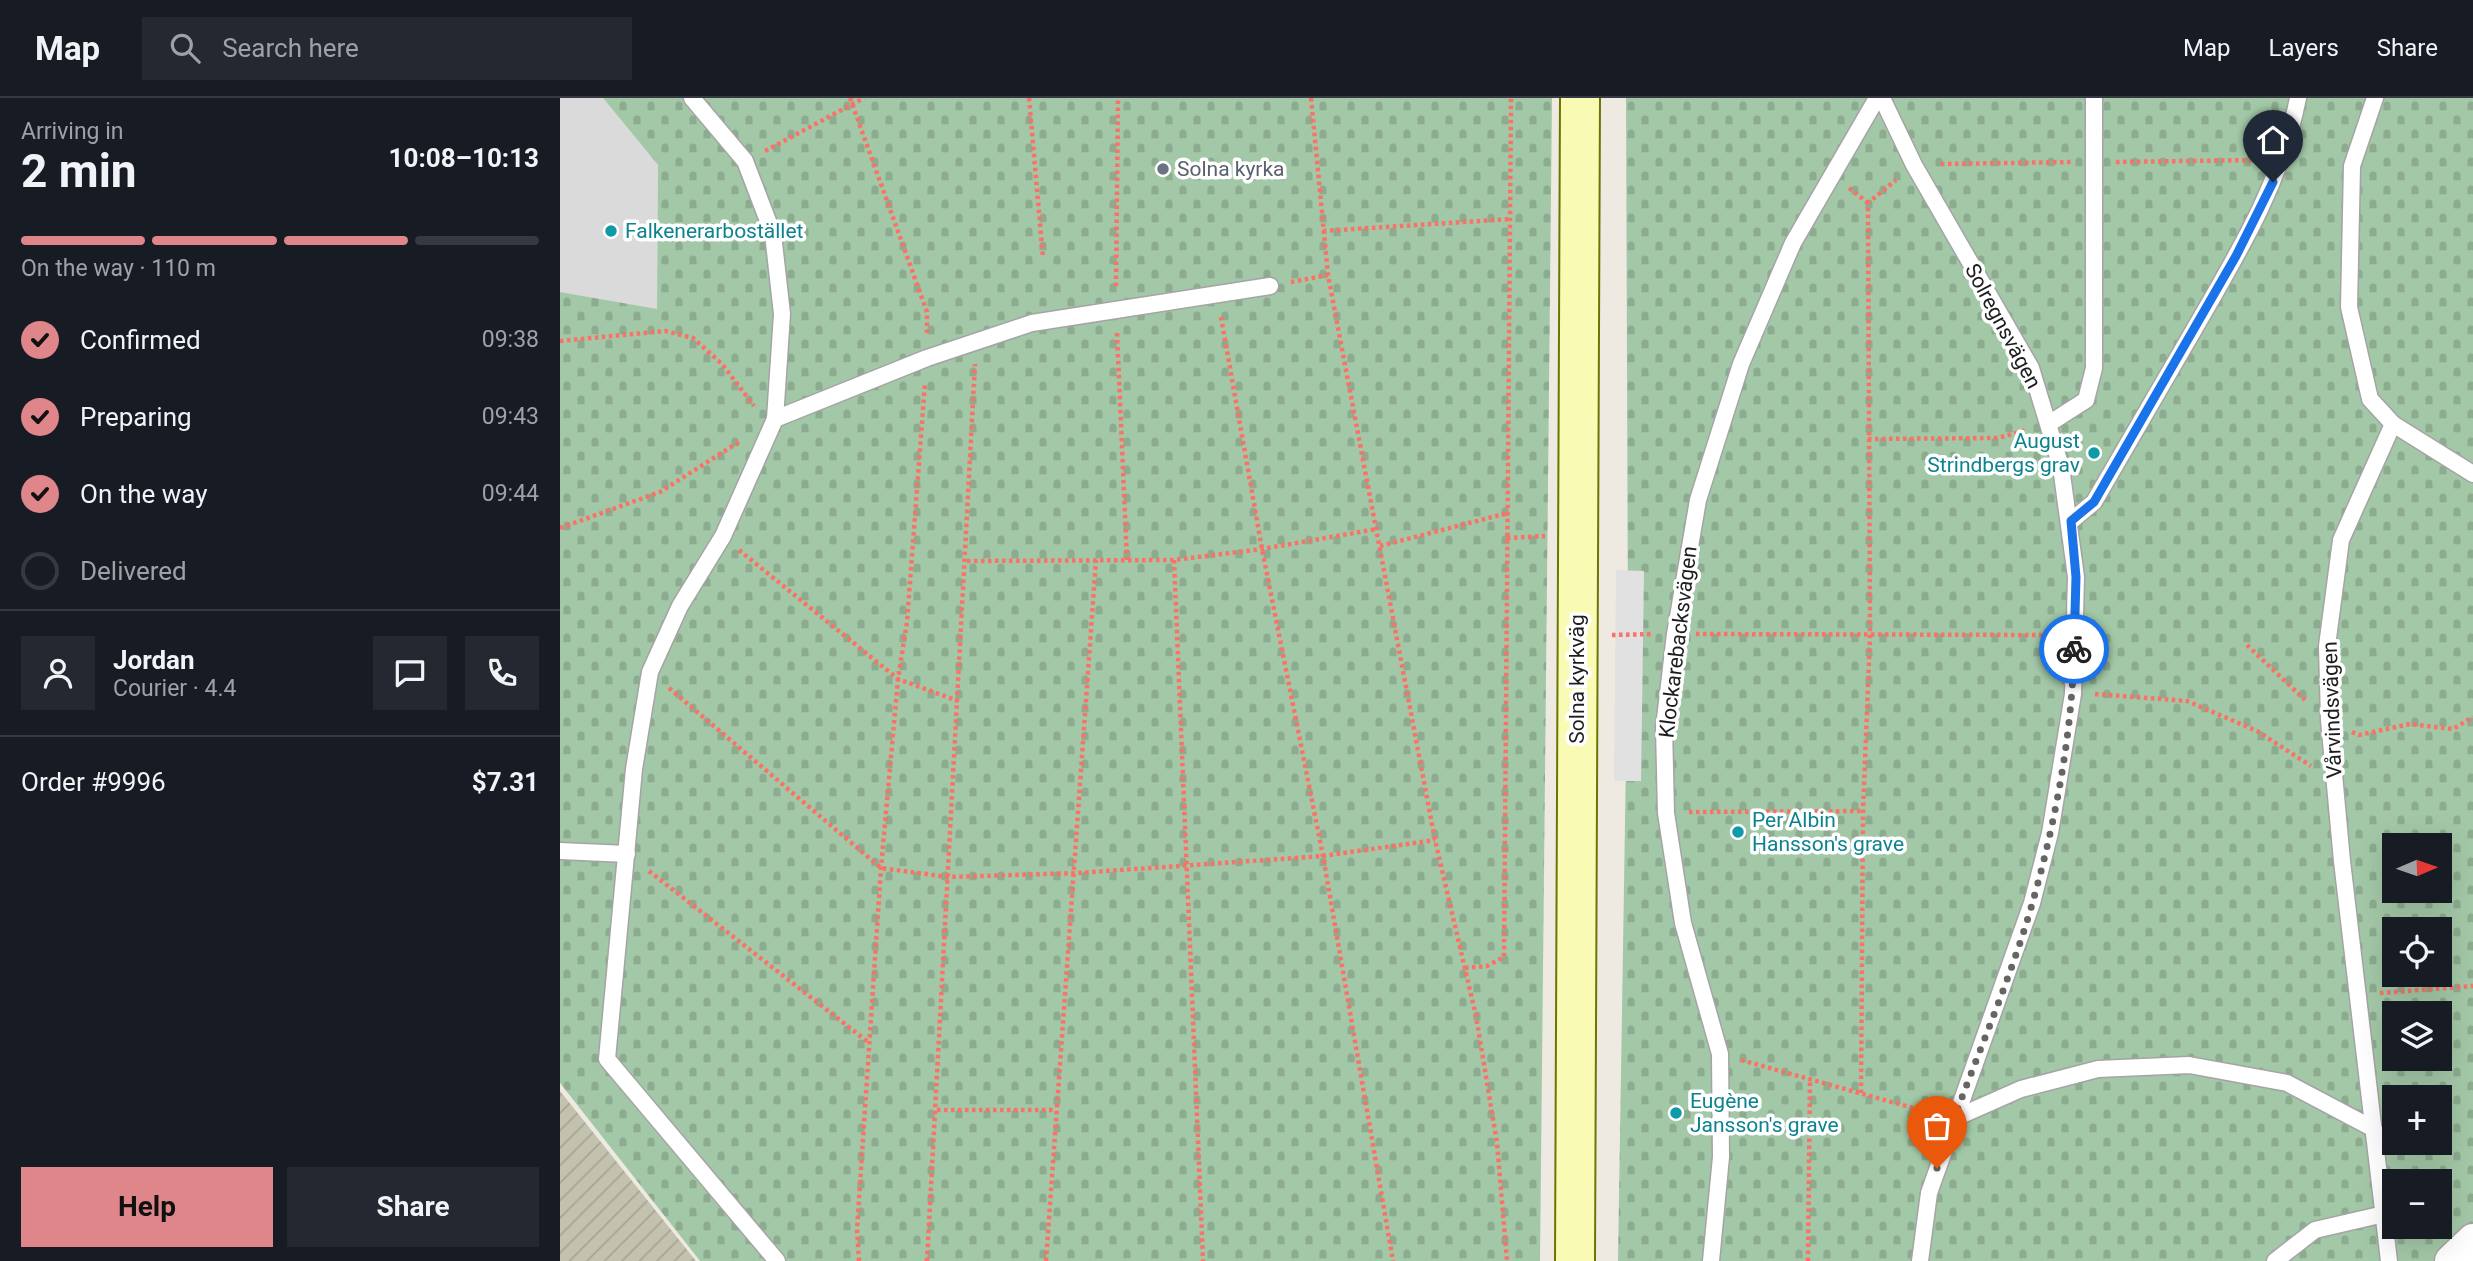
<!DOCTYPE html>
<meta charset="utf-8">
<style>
body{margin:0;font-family:Roboto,sans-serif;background:#242831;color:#f1f3f6;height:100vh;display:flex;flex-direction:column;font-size:26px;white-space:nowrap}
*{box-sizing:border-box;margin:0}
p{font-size:23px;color:#9ea1a6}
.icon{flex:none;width:38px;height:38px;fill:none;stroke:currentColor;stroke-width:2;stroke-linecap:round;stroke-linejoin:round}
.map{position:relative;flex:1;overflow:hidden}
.side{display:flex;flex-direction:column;background:#171b24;width:560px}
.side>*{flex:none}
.needle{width:46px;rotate:88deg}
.fabs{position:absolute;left:1822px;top:735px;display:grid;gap:14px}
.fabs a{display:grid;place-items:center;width:70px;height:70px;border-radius:0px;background:#171b24;box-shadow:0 7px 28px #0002;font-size:35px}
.pin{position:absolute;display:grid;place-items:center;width:60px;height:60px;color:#fff;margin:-72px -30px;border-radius:50% 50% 50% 0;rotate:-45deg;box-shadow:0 0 7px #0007}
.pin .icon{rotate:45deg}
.courier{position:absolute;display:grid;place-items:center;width:70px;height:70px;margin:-35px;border:5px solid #1a73e8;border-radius:50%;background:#fff;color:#222;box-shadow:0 2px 9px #0007}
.headline em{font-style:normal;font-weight:700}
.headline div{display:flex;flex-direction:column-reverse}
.headline{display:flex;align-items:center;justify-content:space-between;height:119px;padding:0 21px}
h1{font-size:46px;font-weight:700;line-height:52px}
.bar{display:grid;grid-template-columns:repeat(4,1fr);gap:10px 7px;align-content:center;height:84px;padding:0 21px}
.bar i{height:9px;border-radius:5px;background:#363941}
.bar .current{background:#df868a}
.bar p{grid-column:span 4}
.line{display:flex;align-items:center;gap:18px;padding:0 21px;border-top:2px solid #363941}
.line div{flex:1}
.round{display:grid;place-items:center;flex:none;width:74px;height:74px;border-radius:0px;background:#242831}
ol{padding:0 21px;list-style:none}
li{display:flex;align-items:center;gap:21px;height:77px}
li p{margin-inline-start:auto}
li .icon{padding:7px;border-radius:50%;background:#df868a;color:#111;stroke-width:4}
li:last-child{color:#9ea1a6}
li i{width:38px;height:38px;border:4px solid #363941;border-radius:50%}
.cta{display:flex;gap:14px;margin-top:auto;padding:14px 21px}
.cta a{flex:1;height:80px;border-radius:0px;background:#df868a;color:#111;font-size:28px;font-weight:700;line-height:80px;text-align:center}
.cta a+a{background:#242831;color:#f1f3f6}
header{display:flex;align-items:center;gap:42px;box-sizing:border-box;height:98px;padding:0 35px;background:#171b24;border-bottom:2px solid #363941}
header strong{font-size:33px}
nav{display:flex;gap:38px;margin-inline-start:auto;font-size:24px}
.search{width:490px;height:63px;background:#242831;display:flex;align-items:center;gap:18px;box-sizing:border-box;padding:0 24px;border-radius:0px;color:#9ea1a6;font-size:26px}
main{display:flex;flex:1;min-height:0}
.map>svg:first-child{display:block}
</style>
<header>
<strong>Map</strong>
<div class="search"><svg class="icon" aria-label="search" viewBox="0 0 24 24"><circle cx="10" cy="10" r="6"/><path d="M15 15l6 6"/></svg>Search here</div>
<nav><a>Map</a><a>Layers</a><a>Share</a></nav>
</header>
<main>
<section class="side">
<div class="headline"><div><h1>2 min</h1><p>Arriving in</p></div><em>10:08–10:13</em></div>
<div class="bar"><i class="current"></i><i class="current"></i><i class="current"></i><i></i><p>On the way · 110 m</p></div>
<ol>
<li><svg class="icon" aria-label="check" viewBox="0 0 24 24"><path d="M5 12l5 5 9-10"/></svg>Confirmed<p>09:38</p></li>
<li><svg class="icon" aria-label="check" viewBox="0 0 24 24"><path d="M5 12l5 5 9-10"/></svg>Preparing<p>09:43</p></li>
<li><svg class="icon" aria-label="check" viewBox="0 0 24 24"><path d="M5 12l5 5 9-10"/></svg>On the way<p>09:44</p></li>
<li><i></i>Delivered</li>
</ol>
<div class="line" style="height:126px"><a class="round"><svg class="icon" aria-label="person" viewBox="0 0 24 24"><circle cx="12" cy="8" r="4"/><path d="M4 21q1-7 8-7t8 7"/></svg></a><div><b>Jordan</b><p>Courier · 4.4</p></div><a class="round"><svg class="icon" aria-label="chat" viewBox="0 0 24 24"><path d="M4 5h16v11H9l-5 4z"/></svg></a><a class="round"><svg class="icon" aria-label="phone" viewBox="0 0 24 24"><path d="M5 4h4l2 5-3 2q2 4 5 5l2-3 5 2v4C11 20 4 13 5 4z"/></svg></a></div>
<div class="line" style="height:91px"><div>Order #9996</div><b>$7.31</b></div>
<div class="cta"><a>Help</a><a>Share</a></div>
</section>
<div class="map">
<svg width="1913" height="1163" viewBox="0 0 1913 1163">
<defs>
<pattern id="construction-furrows" width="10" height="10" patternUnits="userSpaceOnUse" patternTransform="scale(1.75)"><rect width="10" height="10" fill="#c3c2ae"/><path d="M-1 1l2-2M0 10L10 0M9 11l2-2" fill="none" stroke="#a7a695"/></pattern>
<pattern id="cemetery-stones" width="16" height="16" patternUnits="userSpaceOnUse" patternTransform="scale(1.75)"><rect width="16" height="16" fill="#a3c8a7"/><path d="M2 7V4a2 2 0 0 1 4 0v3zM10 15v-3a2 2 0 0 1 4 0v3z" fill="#8cab8f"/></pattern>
</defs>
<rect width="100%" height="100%" fill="#eeeae2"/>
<!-- residential -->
<polygon fill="#dbdada" points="0,0 43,0 98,67 97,212 0,194"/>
<!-- construction -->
<polygon fill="url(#construction-furrows)" points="0,993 136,1163 0,1163"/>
<!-- cemetery -->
<g fill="url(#cemetery-stones)" fill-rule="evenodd">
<polygon points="43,0 992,0 980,1163 140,1163 0,985 0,194 97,211 98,67"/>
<path d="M 1066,0 L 1913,0 L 1913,1163 L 1058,1163 L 1068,537 ZM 1834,747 L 1880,747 L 1880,793 L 1834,793 ZM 1834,831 L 1880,831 L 1880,877 L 1834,877 ZM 1834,915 L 1880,915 L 1880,961 L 1834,961 ZM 1834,999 L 1880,999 L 1880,1045 L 1834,1045 ZM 1834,1083 L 1880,1083 L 1880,1129 L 1834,1129 Z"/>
</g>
<!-- parking -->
<polygon fill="#e1e1e1" points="1056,472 1084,473 1081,683 1054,683"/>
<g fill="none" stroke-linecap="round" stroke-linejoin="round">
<!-- lane casing -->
<g stroke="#a4a4a4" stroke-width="19">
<g id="lane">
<polyline points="132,0 185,63 213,136 222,216 215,321 163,438 120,508 90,574 74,671 47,961 217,1163"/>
<polyline points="1322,0 1354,67 1471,270 1501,369 1516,479 1513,596 1490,735 1472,805 1369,1095 1360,1163"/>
<polyline points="1815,0 1792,68 1789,209 1810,301 1833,326 1781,442 1767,548 1769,622 1782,763 1829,1163"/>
<polyline points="215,321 367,260 472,225 710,188"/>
<polyline points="1490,325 1526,302 1534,270 1534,0"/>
<polyline points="1833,326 1913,376"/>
<path d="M 1511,423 L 1534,404 C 1569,344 1604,283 1639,223 C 1680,152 1722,82 1738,0"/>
<polyline points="0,753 67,756"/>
<polyline points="1393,1021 1461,991 1538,971 1629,967 1727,985 1814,1031"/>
<polyline points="1151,1163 1161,1059 1160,956 1123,825 1106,715 1104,629 1115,536 1138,402 1181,266 1233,145 1317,0"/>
<polyline points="1715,1163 1755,1132 1824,1116"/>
</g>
</g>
<!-- street casing -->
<g stroke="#a4a4a4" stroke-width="35">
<polyline id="street" points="1891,1163 1913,1142"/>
</g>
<!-- secondary casing -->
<g stroke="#6b7503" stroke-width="42">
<polyline id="secondary" points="1015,1163 1020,0"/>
</g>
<!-- path -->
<g stroke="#fc7165" stroke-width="4.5" stroke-dasharray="3.5 3.5" stroke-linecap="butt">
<polyline points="290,0 367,214 367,238"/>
<polyline points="469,0 483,160"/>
<polyline points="751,0 768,177 875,742 916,918 937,1045 947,1163"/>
<polyline points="205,53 304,0"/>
<polyline points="1556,64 1698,62"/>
<polyline points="1381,66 1513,64"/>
<polyline points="1289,90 1308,105"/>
<polyline points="763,133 951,121"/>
<polyline points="731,184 768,177"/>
<polyline points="556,188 558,0"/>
<polyline points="661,219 702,451 763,758 833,1163"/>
<polyline points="557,235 567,462"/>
<polyline points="0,243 105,233 133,240 162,266 194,308"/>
<polyline points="1308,341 1438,340 1466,332"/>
<polyline points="0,430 100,394 179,344"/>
<polyline points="947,440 985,438"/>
<polyline points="820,448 948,415"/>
<polyline points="179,452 338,581 398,603"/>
<polyline points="614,462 643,1163"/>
<polyline points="407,463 614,462 702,451 817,431"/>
<polyline points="1136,536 1492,537"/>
<polyline points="1052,537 1093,536"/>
<polyline points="1687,547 1745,602"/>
<polyline points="109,590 321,770 388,779 518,775 763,758 875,742"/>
<polyline points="1535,596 1627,603 1697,633 1751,668"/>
<polyline points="1792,634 1799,637 1850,626 1893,631 1913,619"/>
<polyline points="1129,714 1303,713"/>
<polyline points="89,773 308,944"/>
<polyline points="905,870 927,868 944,859 951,0"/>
<polyline points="1820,895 1913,888"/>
<polyline points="1181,962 1371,1015"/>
<polyline points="1301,995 1303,713 1310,538 1308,105 1336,82"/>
<polyline points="377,1012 494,1012"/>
<polyline points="299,1163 297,1131 321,770 338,581 347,524 365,285"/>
<polyline points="367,1163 415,266"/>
<polyline points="486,1163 536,462"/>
<polyline points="1248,1163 1250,980"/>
</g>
<!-- lane -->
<use href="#lane" stroke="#fff" stroke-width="16"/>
<!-- street -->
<use href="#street" stroke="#fff" stroke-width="32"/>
<!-- secondary -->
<use href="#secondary" stroke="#f9fab4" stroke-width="38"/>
</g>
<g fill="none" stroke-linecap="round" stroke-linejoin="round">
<!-- done -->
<path stroke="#666562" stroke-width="7" stroke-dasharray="0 12.6" d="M 1377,1070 C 1406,980 1447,894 1473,803 C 1496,721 1512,636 1514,551"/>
<!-- route -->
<polyline stroke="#1a73e8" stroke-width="9" points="1514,551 1516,479 1511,423 1534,404 1676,158 1713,84"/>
</g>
<!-- markers -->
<circle fill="#6b7280" stroke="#fff" stroke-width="2.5" cx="603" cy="71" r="7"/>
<g fill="#0f9aa8" stroke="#fff" stroke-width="2.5">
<circle cx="51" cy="133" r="7"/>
<circle cx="1534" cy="355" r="7"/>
<circle cx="1178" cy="734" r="7"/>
<circle cx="1116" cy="1015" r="7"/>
</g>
<g text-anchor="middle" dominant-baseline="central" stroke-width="7" stroke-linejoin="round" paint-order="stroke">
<!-- worship labels -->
<g font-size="21" fill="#5b616d" stroke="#fff" text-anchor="start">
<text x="617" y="71">Solna kyrka</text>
</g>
<!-- culture labels -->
<g font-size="21" fill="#0d838f" stroke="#fff" text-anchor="start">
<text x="65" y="133">Falkenerarbostället</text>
<text x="1520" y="343" text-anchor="end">August<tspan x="1520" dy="24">Strindbergs grav</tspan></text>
<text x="1192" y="722">Per Albin<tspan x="1192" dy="24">Hansson's grave</tspan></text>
<text x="1130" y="1003">Eugène<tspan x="1130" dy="24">Jansson's grave</tspan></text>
</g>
<!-- street labels -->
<g font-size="21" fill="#1d1d1d" stroke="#fff">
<text transform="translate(1443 228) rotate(62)">Solregnsvägen</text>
<text transform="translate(1118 544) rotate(-83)">Klockarebacksvägen</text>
<text transform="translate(1017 581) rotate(-90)">Solna kyrkväg</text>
<text transform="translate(1772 612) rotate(-92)">Vårvindsvägen</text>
</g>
</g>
</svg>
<div class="fabs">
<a><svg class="needle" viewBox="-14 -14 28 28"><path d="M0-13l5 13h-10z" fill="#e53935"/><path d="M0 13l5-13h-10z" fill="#9ea1a6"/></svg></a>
<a><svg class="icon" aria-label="locate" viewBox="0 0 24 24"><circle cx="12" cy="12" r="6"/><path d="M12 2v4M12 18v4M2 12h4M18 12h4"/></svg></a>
<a><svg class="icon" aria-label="layers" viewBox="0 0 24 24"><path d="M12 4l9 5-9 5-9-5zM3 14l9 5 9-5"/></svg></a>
<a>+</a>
<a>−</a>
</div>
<div class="pin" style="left:1377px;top:1070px;background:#ea580c"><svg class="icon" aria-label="bag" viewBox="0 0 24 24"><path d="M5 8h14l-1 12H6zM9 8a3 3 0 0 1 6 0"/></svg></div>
<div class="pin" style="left:1713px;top:84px;background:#1f2937"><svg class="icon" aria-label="home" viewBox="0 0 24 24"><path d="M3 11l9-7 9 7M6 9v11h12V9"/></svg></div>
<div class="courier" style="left:1514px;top:551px"><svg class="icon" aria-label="bike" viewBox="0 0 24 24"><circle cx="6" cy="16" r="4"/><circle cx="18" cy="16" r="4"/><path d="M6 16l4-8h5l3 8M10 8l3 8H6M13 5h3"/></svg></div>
</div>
</main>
